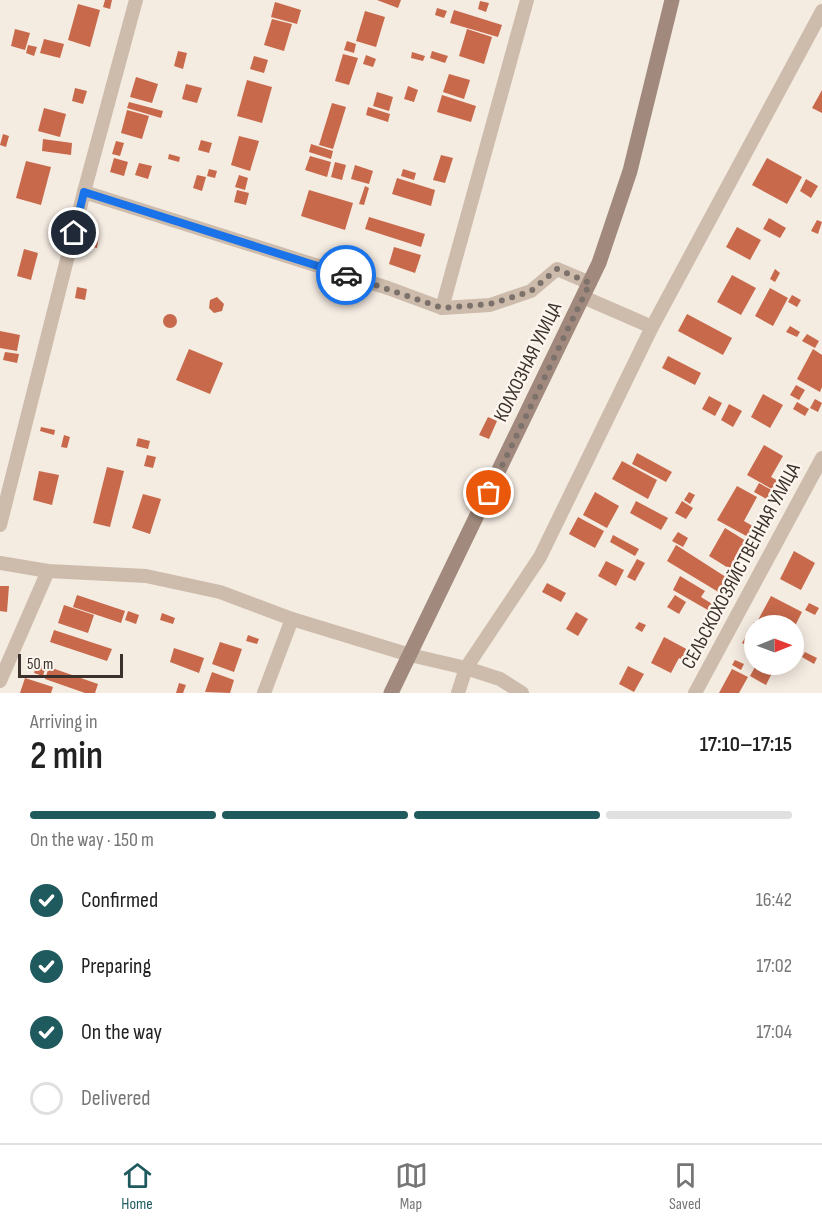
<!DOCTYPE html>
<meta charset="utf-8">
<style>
body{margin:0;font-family:"Sofia Sans Condensed",sans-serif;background:#f2f2f2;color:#222;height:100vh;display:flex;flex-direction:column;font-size:22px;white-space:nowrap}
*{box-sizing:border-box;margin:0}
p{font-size:20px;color:#767676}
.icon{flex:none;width:33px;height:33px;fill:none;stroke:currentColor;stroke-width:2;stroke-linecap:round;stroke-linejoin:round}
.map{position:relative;height:693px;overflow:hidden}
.details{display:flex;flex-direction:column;background:#fff;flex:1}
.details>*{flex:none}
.needle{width:39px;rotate:89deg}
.controls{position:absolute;left:744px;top:615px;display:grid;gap:12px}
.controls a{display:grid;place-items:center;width:60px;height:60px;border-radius:50%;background:#fff;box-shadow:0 3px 15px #0003;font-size:30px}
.scale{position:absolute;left:18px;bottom:15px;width:105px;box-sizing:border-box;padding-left:6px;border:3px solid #3b302b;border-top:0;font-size:16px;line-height:21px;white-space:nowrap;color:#3b302b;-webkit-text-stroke:4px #fbf5ee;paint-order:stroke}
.pin{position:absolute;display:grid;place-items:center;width:51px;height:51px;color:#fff;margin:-26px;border:3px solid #fff;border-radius:50%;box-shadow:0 2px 6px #0007}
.courier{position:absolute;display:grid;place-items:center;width:60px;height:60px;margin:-30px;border:4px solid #1a73e8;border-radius:50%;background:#fff;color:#222;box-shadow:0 2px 8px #0007}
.overview em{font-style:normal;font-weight:600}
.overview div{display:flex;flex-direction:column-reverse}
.overview{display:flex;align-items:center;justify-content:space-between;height:102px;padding:0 30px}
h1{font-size:39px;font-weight:600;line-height:45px}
.bar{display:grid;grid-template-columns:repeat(4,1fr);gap:9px 6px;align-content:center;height:72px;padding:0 30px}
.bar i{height:8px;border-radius:4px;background:#e0e0e0}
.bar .current{background:#1f5a5e}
.bar p{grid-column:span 4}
ol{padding:0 30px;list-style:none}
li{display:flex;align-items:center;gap:18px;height:66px}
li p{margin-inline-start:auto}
li .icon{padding:6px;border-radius:50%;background:#1f5a5e;color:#fff;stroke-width:4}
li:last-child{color:#767676}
li i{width:33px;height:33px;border:3px solid #e0e0e0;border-radius:50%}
.tab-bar{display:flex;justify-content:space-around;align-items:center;height:84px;border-top:2px solid #e0e0e0;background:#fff;font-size:16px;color:#767676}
.tab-bar a{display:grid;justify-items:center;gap:3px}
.tab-bar .current{color:#1f5a5e}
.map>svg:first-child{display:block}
</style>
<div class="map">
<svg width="822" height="693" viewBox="0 0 822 693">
<rect width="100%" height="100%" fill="#f4ebe1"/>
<!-- building -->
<g fill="#c8694b">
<polygon points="105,0 112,0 110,9 103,7"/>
<polygon points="377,0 401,0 398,8"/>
<polygon points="480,1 489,3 486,12 478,9"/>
<polygon points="275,2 301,10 297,24 271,17"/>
<polygon points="78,4 100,10 90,47 68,40"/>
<polygon points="437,8 447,11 444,18 435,15"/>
<polygon points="454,10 502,25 498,37 450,23"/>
<polygon points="365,11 385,17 376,47 356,41"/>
<polygon points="272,19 292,24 284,51 264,45"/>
<polygon points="15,29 30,33 25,50 11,46"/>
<polygon points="467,29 492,37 484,64 459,56"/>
<polygon points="44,39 64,44 60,58 40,53"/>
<polygon points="347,41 356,44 354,53 344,50"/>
<polygon points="28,45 37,47 34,56 26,53"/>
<polygon points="178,51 187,53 183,69 174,66"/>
<polygon points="432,51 448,56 445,63 430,58"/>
<polygon points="412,52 425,56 423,61 411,58"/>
<polygon points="343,54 358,58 349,85 335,81"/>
<polygon points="366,55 376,59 373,67 363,64"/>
<polygon points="254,56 268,60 264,73 250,69"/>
<polygon points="449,74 470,80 464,99 443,92"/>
<polygon points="136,77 158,84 152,103 130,97"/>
<polygon points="247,80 272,87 262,123 237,116"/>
<polygon points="186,84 202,88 197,103 182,99"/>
<polygon points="408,86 418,90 414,102 404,99"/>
<polygon points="75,88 87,91 83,104 72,101"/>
<polygon points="822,90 822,113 812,108"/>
<polygon points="377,92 393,97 389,111 373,106"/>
<polygon points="442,95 476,106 471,122 437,112"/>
<polygon points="129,102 163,111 161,118 127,108"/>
<polygon points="332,103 346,107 333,149 319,145"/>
<polygon points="368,107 390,114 388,122 366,115"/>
<polygon points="44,108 66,114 60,137 38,131"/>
<polygon points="127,110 149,116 142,139 121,133"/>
<polygon points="3,134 9,136 6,147 0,145"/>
<polygon points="239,136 259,141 250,171 231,165"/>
<polygon points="43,139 72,143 71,155 42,151"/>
<polygon points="201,140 212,143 209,153 198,150"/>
<polygon points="116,141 124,143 120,156 112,154"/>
<polygon points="311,144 333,151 331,159 309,152"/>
<polygon points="169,154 180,157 179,162 168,159"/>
<polygon points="441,155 453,158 445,183 433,180"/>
<polygon points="310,156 331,162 327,177 305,170"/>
<polygon points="114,158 128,162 124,176 110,172"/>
<polygon points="767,158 802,177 787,204 752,185"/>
<polygon points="26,161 51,167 41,205 16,198"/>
<polygon points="335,162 346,165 342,180 331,177"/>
<polygon points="139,163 152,166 148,179 135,175"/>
<polygon points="355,165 373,171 369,184 351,179"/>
<polygon points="209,169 217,171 215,178 207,176"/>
<polygon points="403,169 416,173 414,180 401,176"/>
<polygon points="197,175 206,177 202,191 193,188"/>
<polygon points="239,175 248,178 245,190 235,187"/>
<polygon points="397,178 435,190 431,206 392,194"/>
<polygon points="806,179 818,186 811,198 800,191"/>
<polygon points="365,186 369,188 364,205 359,204"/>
<polygon points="237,190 249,193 246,205 234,202"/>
<polygon points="309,190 353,203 345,230 301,216"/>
<polygon points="369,217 425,234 421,247 365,229"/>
<polygon points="769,218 786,228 780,238 763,229"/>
<polygon points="817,220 822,222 818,234 811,231"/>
<polygon points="737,227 761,240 750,260 726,247"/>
<polygon points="94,234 99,235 97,248 91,247"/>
<polygon points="394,247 421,255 415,273 389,264"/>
<polygon points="24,249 38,253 31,280 17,276"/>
<polygon points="775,269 780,273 775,282 770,279"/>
<polygon points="732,275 756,288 741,315 717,302"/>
<polygon points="77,287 87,289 85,300 75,298"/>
<polygon points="770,288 788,298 773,326 755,316"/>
<polygon points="792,295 801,300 797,307 788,302"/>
<polygon points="217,297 224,304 222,311 214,313 209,308 210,300"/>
<circle cx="170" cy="321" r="7"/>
<polygon points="687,314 732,338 723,355 678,331"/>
<polygon points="790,326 800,332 797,337 786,332"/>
<polygon points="0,331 20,335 17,351 0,348"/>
<polygon points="807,334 819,341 815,348 802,341"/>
<polygon points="189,349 223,363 210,394 176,380"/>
<polygon points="813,349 822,355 822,387 820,392 797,379"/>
<polygon points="5,352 19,354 17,363 3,360"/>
<polygon points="668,356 701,373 695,385 662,368"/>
<polygon points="796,385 805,390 799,400 790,395"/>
<polygon points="763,394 783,405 770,428 751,417"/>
<polygon points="709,396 722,403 715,416 702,409"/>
<polygon points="815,399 822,403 818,412 810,408"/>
<polygon points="797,402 809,409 805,416 793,409"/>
<polygon points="729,404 742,411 733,427 721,420"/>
<polygon points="488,417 497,421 489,439 479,435"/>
<polygon points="41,427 55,430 54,435 40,431"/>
<polygon points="64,435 70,437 67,448 61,447"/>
<polygon points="138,438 150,441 148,449 136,446"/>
<polygon points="764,445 783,456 771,477 784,484 779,493 747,475"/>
<polygon points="637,453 672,472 666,482 632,464"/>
<polygon points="147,455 156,457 153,468 144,466"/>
<polygon points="622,461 657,480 648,499 612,479"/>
<polygon points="107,467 124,471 110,527 93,523"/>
<polygon points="39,471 59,475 52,505 33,500"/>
<polygon points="759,483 777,493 772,502 754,492"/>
<polygon points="737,486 757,497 744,521 756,528 750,538 717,520"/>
<polygon points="595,492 619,506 607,528 583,515"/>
<polygon points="689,492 695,495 690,504 684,500"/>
<polygon points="143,494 161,499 150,534 132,528"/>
<polygon points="636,501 668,518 661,530 630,513"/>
<polygon points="682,501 693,508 686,519 675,513"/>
<polygon points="578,517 604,531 595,548 569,534"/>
<polygon points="725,528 746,541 730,569 709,556"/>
<polygon points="678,532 688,538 683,547 672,541"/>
<polygon points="613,535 639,549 635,556 610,542"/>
<polygon points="676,545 729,579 720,593 667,561"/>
<polygon points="794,551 815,563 801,590 780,579"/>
<polygon points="637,559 645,563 635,581 627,577"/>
<polygon points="606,561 624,570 616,586 598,576"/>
<polygon points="680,576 705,591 701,597 717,607 713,613 673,590"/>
<polygon points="547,583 566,593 561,602 542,592"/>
<polygon points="0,586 9,586 7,612 0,611"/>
<polygon points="77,595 125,611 121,623 73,607"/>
<polygon points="675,595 686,602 679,614 667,607"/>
<polygon points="771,596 802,612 795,626 763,626 757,622"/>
<polygon points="809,603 819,608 815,615 805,610"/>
<polygon points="64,605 94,615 88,633 58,623"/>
<polygon points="128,611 139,615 136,624 125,620"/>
<polygon points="576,612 588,619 578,636 566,629"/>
<polygon points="162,613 175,618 173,624 160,620"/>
<polygon points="639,622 646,625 642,632 635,628"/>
<polygon points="754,622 759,626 754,626 753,649 742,643"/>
<polygon points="54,630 112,649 107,661 50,642"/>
<polygon points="248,635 259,639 257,644 246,641"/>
<polygon points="664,637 692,652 686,662 679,658 671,673 651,663"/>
<polygon points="220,642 242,649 234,672 212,664"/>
<polygon points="174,648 204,658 199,673 170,662"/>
<polygon points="805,652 817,658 814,664 802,657"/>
<polygon points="735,660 744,664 741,670 732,665"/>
<polygon points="37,663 46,666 43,676 34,673"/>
<polygon points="756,665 772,673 766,685 750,676"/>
<polygon points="628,666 644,674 634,692 619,684"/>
<polygon points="49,667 98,684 95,693 85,693 45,679"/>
<polygon points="732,669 748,677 739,693 719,693"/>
<polygon points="212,672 234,680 230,693 205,692"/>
<polygon points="25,678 53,687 51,693 20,693"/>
<polygon points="179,683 186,685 183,693 176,693"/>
</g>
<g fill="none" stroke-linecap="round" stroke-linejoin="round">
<!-- street -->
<g stroke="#cdbbac" stroke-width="14">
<polyline points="84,192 388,288 442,308 527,0"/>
<polyline points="583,297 652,327"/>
<polyline points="442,308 490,305 531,291 557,269 590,283"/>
<polyline points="0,525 84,192 136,0"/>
<polyline points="0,563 48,571 146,576 220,592 292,619 410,655 466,668 500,679 522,693"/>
<polyline points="0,681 48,571"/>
<polyline points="264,693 292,619"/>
<polyline points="458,693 466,668 540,557 652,327 822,11"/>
<polyline points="695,693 822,458"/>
</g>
<!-- secondary -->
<polyline stroke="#a18a7d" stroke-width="15" points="391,693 599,263 630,171 672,0"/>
</g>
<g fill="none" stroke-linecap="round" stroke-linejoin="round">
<!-- done -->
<polyline stroke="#7c716b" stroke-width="6" stroke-dasharray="0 10.8" points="346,275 442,308 490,304 510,298 531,291 557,269 590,283 489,493"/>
<!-- route -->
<polyline stroke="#1a73e8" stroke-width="8" points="74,233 84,192 346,275"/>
</g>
<g text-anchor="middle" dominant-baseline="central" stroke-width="5" stroke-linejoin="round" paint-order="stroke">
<!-- street labels -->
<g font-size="20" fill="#3b302b" stroke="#fbf5ee">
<text transform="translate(528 362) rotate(-64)">КОЛХОЗНАЯ УЛИЦА</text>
<text transform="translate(741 566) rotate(-62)">СЕЛЬСКОХОЗЯЙСТВЕННАЯ УЛИЦА</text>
</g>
</g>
</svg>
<div class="controls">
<a><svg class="needle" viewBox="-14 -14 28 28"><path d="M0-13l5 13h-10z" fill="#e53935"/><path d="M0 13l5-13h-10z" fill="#767676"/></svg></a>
</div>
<div class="scale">50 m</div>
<div class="pin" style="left:489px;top:493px;background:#ea580c"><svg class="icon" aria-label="bag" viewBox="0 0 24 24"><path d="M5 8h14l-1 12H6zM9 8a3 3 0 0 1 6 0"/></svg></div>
<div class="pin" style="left:74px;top:233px;background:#1f2937"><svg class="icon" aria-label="home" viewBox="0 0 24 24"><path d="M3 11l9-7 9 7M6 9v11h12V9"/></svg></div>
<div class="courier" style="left:346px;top:275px"><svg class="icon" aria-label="car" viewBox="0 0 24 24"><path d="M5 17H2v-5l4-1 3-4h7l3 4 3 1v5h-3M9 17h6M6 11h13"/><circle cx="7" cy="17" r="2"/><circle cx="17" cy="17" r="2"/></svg></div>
</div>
<section class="details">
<div class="overview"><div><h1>2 min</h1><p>Arriving in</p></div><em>17:10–17:15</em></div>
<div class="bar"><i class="current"></i><i class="current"></i><i class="current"></i><i></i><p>On the way · 150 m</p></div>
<ol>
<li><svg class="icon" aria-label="check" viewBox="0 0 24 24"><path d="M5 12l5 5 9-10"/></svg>Confirmed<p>16:42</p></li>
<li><svg class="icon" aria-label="check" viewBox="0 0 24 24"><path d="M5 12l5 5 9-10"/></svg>Preparing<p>17:02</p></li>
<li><svg class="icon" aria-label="check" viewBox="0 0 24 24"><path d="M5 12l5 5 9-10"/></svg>On the way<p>17:04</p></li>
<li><i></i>Delivered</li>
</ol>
</section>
<nav class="tab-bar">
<a class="current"><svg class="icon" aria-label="home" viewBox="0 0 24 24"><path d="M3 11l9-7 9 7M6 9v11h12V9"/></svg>Home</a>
<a><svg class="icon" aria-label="map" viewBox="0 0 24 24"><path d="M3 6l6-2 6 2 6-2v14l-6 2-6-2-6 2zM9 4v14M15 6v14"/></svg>Map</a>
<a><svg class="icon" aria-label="saved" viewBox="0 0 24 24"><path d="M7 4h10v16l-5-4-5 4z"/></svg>Saved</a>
</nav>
